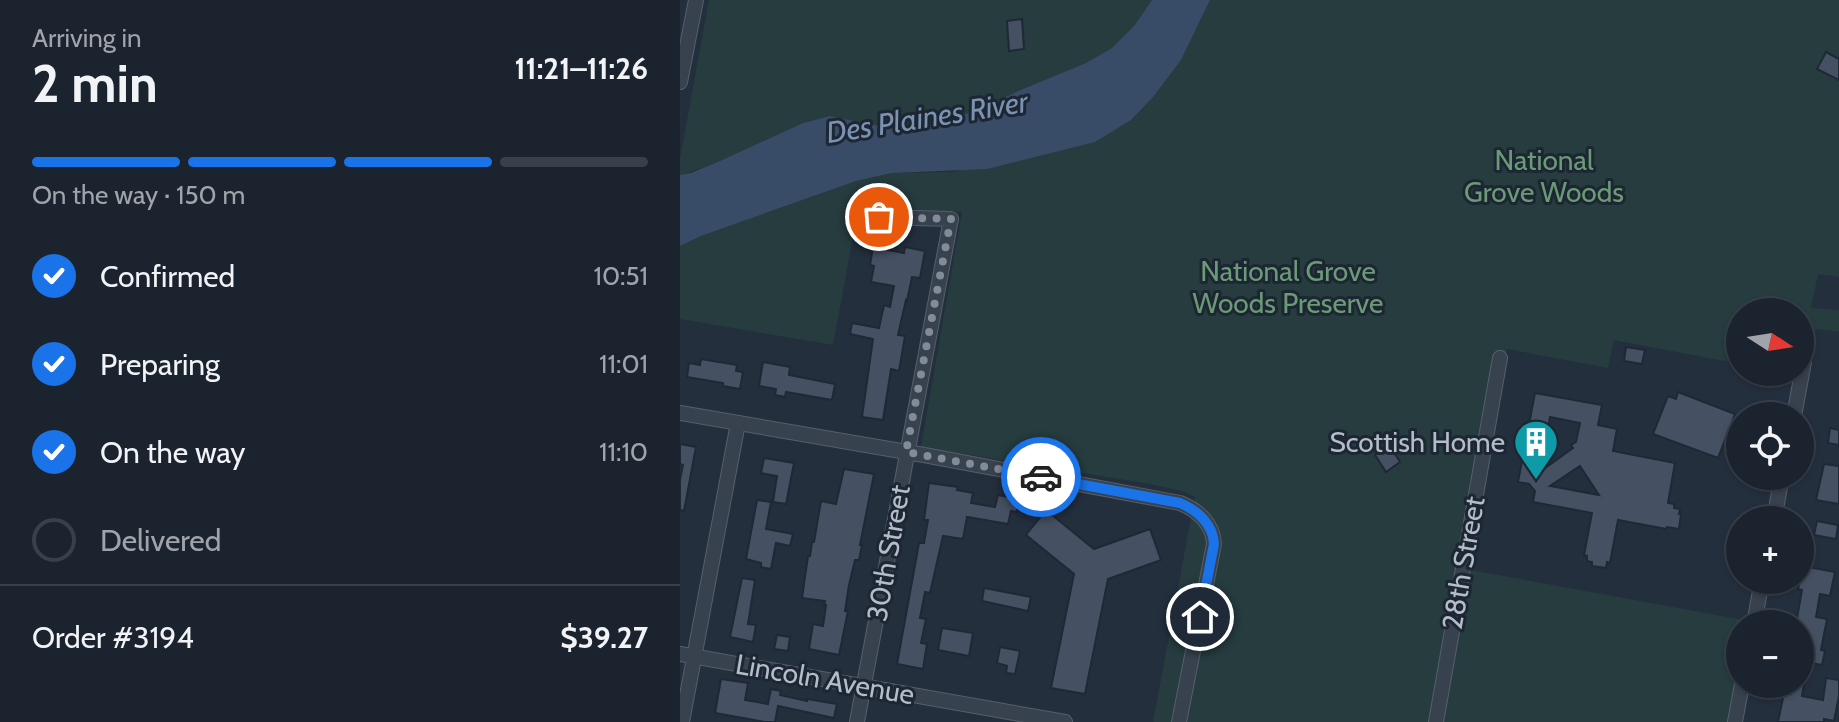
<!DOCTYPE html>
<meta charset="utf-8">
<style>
body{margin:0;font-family:Cabin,sans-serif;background:#282f3a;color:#f1f3f6;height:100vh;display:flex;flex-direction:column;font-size:30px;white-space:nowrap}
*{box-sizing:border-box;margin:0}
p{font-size:26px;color:#a0a4aa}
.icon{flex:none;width:44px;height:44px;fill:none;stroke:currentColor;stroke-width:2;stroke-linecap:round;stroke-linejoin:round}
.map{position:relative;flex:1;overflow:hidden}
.drawer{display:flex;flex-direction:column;background:#1b232e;width:680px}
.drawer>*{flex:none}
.needle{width:52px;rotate:102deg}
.fabs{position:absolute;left:1046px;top:298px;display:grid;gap:16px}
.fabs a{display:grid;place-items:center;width:88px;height:88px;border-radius:50%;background:#1b232e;box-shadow:0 2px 6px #0004,0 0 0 2px #39404a;font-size:40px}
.pin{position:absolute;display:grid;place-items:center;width:68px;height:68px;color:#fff;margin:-34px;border:4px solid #fff;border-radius:50%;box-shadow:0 2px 8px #0007}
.courier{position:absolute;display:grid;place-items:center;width:80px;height:80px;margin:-40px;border:6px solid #1a73e8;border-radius:50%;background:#fff;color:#222;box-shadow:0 2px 10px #0007}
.overview em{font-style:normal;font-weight:700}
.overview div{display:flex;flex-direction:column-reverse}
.overview{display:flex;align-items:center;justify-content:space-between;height:136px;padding:0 32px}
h1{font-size:52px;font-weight:700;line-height:60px}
.bar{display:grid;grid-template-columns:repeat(4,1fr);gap:12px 8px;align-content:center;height:96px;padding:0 32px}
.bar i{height:10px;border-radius:6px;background:#39404a}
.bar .on{background:#1a73e8}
.bar p{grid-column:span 4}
.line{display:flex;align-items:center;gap:20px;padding:0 32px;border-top:2px solid #39404a}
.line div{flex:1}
ol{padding:0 32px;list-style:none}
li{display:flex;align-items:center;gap:24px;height:88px}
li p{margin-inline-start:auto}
li .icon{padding:8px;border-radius:50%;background:#1a73e8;color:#fff;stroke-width:4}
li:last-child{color:#a0a4aa}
li i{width:44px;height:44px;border:4px solid #39404a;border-radius:50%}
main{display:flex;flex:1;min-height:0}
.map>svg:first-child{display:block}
</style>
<main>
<section class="drawer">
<div class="overview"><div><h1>2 min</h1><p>Arriving in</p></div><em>11:21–11:26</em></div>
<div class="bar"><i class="on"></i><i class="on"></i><i class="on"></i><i></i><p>On the way · 150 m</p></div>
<ol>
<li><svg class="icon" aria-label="check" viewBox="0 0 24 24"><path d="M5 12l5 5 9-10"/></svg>Confirmed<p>10:51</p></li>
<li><svg class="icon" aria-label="check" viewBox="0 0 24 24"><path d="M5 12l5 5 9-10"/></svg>Preparing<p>11:01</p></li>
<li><svg class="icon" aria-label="check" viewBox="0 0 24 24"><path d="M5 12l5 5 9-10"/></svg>On the way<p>11:10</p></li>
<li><i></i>Delivered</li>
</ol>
<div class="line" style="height:104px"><div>Order #3194</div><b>$39.27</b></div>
</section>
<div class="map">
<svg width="1159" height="722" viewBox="0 0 1159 722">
<rect width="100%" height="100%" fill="#242f3e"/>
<!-- green -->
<g fill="#263c3f">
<polygon points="29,0 472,0 454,26 432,48 406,63 338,91 299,110 248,125 204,127 150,116 123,123 42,160 0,176 0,159"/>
<polygon points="530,0 1159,0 1159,277 1138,274 1131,308 1159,310 1159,332 1139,329 1127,330 1120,366 1120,312 1060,312 1060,364 934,340 928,368 827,349 786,569 1069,621 1069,624 1060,624 1060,670 1050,722 473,722 515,497 502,491 470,484 241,447 282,212 178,210 153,345 0,319 0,246 21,236 176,181 212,173 273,172 451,120 474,96 501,60"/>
</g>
<!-- water -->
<polygon fill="#394c67" points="472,0 530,0 501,60 474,96 451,120 415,142 307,169 212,173 176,181 21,236 0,246 0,175 11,173 42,160 123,123 150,116 204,127 248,125 299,110 338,91 406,63 432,48 454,26"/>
<!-- building -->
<g fill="#455162" stroke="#1f2835" stroke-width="2" fill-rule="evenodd">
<polygon points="342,19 344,49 329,51 327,21"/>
<polygon points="1146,52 1159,59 1159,80 1137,69"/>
<polygon points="193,247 224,253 225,247 245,251 240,278 232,277 227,301 226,300 218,335 225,336 219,371 211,369 203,420 182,417 193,339 170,334 172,323 199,328 204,305 210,307 214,286 191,282 194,266 190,265"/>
<polygon points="946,347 965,350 962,364 944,361"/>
<polygon points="21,359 57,365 56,371 63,372 60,389 43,386 43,383 7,377 9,363 20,365"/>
<polygon points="83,362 110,367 109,375 155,384 152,400 106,392 105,397 95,395 96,389 79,386"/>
<polygon points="998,392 1055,414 1038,458 973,434 988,396 996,399"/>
<path d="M 855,393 L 922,405 L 918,425 L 937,429 L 933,451 L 995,463 L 988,503 L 994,504 L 994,508 L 1000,509 L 999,514 L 1001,515 L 999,529 L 987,527 L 986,529 L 938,520 L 930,563 L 927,562 L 926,568 L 912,566 L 912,562 L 907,561 L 907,556 L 904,555 L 912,513 L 853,502 L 855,491 L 849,484 L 838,482 ZM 870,417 L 900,423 L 896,442 L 891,445 L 893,448 L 861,471 ZM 900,466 L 919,495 L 870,486 Z"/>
<polygon points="1150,428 1159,430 1159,445 1148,443"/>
<polygon points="0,444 16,447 4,511 0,510 0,480 3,465 0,464"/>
<polygon points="710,446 720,462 706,472 695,455"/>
<polygon points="84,458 114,463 106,504 93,502 97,476 81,473"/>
<polygon points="1144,464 1159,466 1159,504 1136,500"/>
<polygon points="164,469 194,474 180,545 182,545 179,560 175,560 169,585 165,611 168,611 159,655 129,649 133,624 143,626 146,605 144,605 145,601 122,598 128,556 130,556 132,542 134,542 141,501 156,504"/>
<polygon points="249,483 278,487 277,490 293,493 291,503 315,507 318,495 339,499 337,512 331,511 328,524 287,517 283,539 263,536 250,593 245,592 240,618 246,619 241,643 247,644 243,669 217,664 239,543 244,543 248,520 244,520"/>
<polygon points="77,500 91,502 86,529 113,534 110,546 96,543 91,569 81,567 81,563 66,559"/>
<polygon points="366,510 414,549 470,529 481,560 428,579 405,694 371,688 394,574 346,535"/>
<polygon points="1137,521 1158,525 1156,539 1134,535"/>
<polygon points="1123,566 1155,572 1150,596 1140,594 1136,617 1147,619 1141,650 1145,651 1142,665 1120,661 1120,624 1116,624 1122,590 1118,589"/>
<polygon points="62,578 75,580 68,624 76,625 73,642 50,637"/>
<polygon points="304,588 351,597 348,611 302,601"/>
<polygon points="262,628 293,633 289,656 258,650"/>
<polygon points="97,635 110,637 108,651 94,649"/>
<polygon points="320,647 340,651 335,674 326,673 327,666 317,663"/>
<polygon points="1146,678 1159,680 1159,696 1154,721 1144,719 1144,722 1098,722 1104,693 1111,694 1112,684 1124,684 1122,696 1143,700"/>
<polygon points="41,679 68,683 65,700 88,704 91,689 101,691 100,695 127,701 127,699 157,704 154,718 98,706 95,722 85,722 35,713"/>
</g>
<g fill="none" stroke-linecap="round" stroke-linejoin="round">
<!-- minor casing -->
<g stroke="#565f6c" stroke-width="16">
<g id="minor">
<polyline points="0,82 16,0"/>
<path d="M 0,413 L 244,455 L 500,503 C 518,510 533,524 534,544 L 499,722"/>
<polyline points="1114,416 1124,362"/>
<polyline points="1094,520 1102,476"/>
<polyline points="1074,624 1082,580"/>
<polyline points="0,654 385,722"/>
<polyline points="2,722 58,423"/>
<polyline points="177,722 271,219 199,217"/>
<polyline points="756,722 820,358"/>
<polyline points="1055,722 1062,684"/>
</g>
</g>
<!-- minor -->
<use href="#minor" stroke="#38414e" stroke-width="14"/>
</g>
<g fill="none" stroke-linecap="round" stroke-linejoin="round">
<!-- done -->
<polyline stroke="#828b98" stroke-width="8" stroke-dasharray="0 14.4" points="199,217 271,219 226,452 361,477"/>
<!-- route -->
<path stroke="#1a73e8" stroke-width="10" d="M 361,477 L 500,503 C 517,510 533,524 534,544 L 520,617"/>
</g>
<!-- icons -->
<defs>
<g id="building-pin" transform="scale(2.3)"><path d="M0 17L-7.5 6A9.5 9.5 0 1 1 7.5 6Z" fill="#0f9aa8" stroke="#1d2633"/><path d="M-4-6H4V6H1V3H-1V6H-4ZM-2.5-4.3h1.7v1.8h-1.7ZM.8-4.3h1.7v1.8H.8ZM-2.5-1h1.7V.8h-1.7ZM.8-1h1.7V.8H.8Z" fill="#fff"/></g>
</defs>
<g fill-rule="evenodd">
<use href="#building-pin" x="856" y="442"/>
</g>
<g text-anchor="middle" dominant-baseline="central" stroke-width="6" stroke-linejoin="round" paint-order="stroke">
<!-- park labels -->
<g font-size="28" fill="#6b9a76" stroke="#1d2633">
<text x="864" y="160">National<tspan x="864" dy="32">Grove Woods</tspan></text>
<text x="608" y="271">National Grove<tspan x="608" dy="32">Woods Preserve</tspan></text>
</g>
<!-- poi labels -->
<g font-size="28" fill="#b4bcc9" stroke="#1d2633" text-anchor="end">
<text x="825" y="442">Scottish Home</text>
</g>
<!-- street labels -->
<g font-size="28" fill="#b4bcc9" stroke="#1d2633">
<text transform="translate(208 553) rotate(-80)">30th Street</text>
<text transform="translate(783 563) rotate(-80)">28th Street</text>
<text transform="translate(145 679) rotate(10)">Lincoln Avenue</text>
</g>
<!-- water labels -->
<g font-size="30" font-style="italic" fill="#7c92b1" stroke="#1d2633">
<text transform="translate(247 117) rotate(-9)">Des Plaines River</text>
</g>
</g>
</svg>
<div class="fabs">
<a><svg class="needle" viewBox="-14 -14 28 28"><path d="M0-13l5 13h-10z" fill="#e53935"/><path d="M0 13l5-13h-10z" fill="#a0a4aa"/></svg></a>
<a><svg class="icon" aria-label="locate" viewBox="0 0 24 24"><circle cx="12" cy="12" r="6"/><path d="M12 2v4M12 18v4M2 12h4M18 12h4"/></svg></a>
<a>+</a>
<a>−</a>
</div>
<div class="pin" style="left:199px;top:217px;background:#ea580c"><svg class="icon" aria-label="bag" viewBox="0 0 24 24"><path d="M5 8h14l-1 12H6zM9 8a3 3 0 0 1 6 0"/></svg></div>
<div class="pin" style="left:520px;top:617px;background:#1f2937"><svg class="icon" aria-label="home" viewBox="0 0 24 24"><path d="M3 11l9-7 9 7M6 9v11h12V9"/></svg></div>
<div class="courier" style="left:361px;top:477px"><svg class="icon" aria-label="car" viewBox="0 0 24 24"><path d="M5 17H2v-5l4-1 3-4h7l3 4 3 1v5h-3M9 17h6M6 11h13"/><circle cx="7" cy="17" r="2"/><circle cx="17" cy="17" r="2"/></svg></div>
</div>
</main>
